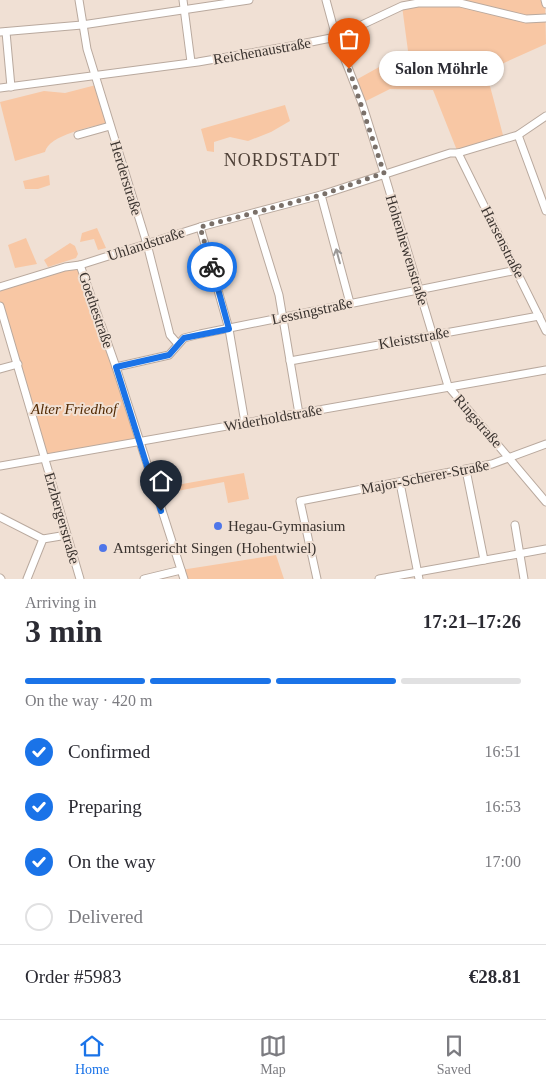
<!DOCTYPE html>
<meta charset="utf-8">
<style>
body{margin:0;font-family:Georgia,serif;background:#f2f2f3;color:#2b2b33;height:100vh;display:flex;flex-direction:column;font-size:19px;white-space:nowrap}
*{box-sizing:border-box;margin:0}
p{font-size:16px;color:#7c7c81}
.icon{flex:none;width:28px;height:28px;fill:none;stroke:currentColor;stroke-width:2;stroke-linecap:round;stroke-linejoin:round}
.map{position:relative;height:579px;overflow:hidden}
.side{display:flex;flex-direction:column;background:#fff;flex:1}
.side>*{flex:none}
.pin{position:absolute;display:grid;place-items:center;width:42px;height:42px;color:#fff;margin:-51px -21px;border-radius:50% 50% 50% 0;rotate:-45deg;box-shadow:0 0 5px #0007}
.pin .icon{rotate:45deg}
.courier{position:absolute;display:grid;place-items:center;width:50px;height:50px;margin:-25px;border:4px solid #1a73e8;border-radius:50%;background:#fff;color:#222;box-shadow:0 1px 6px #0007}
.bubble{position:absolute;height:35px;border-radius:18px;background:#fff;box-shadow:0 1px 4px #0004;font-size:16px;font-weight:800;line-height:35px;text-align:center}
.overview em{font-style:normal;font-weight:800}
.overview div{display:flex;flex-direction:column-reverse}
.overview{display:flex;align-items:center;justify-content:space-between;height:85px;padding:0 25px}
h1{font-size:32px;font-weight:800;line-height:38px}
.bar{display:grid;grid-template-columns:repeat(4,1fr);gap:8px 5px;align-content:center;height:60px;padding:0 25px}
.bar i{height:6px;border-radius:4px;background:#e1e1e2}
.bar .active{background:#1a73e8}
.bar p{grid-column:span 4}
.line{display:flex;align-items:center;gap:12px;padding:0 25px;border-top:1px solid #e1e1e2}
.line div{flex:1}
ol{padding:0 25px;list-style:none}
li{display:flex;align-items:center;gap:15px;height:55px}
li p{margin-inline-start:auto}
li .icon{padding:5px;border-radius:50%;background:#1a73e8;color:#fff;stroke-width:4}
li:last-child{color:#7c7c81}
li i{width:28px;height:28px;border:2px solid #e1e1e2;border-radius:50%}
.menu{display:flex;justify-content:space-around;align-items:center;height:70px;border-top:1px solid #e1e1e2;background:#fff;font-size:14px;color:#7c7c81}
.menu a{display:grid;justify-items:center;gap:2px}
.menu .active{color:#1a73e8}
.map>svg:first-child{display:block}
</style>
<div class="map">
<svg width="546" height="579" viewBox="0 0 546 579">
<rect width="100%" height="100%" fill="#f0e0d4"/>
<!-- green -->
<g fill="#f8c7a4">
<polygon points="409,0 545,0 546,44 486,71 504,139 458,153 433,90 390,89 362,103 354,81 408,51 402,6 410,5"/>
<path d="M 96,85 L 106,123 C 91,127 49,135 45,152 L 15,161 L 0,102 L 44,91 L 65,93 Z"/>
<polygon points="285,105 290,121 271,132 248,141 230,137 214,142 214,152 207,151 201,129"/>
<polygon points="49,175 50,185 38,189 25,189 23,181"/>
<polygon points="97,228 106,248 98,250 94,239 80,242 82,233"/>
<polygon points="26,238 37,264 15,268 8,245"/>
<polygon points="70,243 75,246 78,254 76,258 48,267 44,260"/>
<polygon points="80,265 139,440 45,457 0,306 0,287"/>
<polygon points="244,473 249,499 228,503 224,482 172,492 171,486"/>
<polygon points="276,555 284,579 184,579 181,570"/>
</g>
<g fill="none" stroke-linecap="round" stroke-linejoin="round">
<!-- minor casing -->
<g stroke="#b9a99e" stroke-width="9">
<g id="minor">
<polyline points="79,0 87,49 147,244 170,335 177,343"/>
<polyline points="183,0 191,62"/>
<polyline points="326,0 336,37 362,103 384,173 448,386 546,502"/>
<polyline points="545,0 546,4"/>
<polyline points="0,32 82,25 249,0"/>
<polyline points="6,32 11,87"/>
<polyline points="0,88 198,62 291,46 336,37 402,6 418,3 460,3 526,19 546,18"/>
<polyline points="78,135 110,126"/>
<polyline points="518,135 546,211"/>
<polyline points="458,153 546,331"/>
<polyline points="321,195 350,303"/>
<polyline points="254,214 279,295 299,414"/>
<polyline points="200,227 229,329 245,423"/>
<polyline points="80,265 116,367 184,579"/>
<polyline points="0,287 65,267 80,265 200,227 321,195 450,153 458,153 518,135 546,116"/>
<polyline points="0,306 80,579"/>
<polyline points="290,361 539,316"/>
<polyline points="116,367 169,355 184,338 200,334 517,270"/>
<polyline points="0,369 18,364"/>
<polyline points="0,466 546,370"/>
<polyline points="466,470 484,560"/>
<polyline points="400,483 419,579"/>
<polyline points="0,517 43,539"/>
<polyline points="515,525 524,579"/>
<polyline points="0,578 1,579"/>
<polyline points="27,579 43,539 67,535"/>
<polyline points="144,579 181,570"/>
<polyline points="317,579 300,501 492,464 546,444"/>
<polyline points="379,579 546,549"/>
</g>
</g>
<!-- minor -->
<use href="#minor" stroke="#fff" stroke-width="7"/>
</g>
<!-- one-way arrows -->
<defs><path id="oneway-shaft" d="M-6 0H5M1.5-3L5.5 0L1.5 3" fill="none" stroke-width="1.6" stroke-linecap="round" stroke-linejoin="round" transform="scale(1.25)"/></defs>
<use stroke="#9c9997" href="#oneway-shaft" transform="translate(338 256) rotate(-105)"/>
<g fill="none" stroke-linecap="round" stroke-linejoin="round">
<!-- done -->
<polyline stroke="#7a7069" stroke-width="5" stroke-dasharray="0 9" points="212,267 200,227 321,195 384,173 349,69"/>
<!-- route -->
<polyline stroke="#1a73e8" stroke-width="6" points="161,511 116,367 169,355 184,338 229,329 212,267"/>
</g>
<!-- markers -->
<g fill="#4f76e9" stroke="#f0e0d4" stroke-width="2">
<circle cx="218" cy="526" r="5"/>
<circle cx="103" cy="548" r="5"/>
</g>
<g text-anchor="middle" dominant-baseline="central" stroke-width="4" stroke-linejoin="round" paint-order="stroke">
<!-- street labels -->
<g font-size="15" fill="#3a332f" stroke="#f0e0d4">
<text transform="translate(262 51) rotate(-10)">Reichenaustraße</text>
<text transform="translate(126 178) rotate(73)">Herderstraße</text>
<text transform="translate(503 242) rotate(63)">Harsenstraße</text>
<text transform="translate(146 244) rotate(-18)">Uhlandstraße</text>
<text transform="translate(407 250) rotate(73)">Hohenhewenstraße</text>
<text transform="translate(96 310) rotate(71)">Goethestraße</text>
<text transform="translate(312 311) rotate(-12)">Lessingstraße</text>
<text transform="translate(414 338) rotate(-10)">Kleiststraße</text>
<text transform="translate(273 418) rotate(-10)">Widerholdstraße</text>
<text transform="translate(478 421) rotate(49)">Ringstraße</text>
<text transform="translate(425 477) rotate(-11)">Major-Scherer-Straße</text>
<text transform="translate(62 518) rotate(74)">Erzbergerstraße</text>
</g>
<!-- park labels -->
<g font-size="15" font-style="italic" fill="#532a03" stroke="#f0e0d4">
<text x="74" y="409">Alter Friedhof</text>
</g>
<!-- poi labels -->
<g font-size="15" fill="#3a332f" stroke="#f0e0d4" text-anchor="start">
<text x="228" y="526">Hegau-Gymnasium</text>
<text x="113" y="548">Amtsgericht Singen (Hohentwiel)</text>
</g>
<!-- quarter labels -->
<g font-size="18" letter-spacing="1" fill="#504239" stroke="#f0e0d4">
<text x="282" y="160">NORDSTADT</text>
</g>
</g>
</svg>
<div class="pin" style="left:349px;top:69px;background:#ea580c"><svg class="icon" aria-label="bag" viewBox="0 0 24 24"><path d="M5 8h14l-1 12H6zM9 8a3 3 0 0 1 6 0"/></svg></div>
<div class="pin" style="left:161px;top:511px;background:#1f2937"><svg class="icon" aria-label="home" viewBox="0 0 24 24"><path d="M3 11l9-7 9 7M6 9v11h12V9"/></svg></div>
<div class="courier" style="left:212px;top:267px"><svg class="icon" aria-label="bike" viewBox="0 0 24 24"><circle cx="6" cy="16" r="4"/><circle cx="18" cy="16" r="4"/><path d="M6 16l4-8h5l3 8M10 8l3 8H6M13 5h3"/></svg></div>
<div class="bubble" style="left:379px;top:51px;width:125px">Salon Möhrle</div>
</div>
<section class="side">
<div class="overview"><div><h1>3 min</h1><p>Arriving in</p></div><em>17:21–17:26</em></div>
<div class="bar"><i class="active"></i><i class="active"></i><i class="active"></i><i></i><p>On the way · 420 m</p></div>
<ol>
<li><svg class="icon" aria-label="check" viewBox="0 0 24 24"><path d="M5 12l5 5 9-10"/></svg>Confirmed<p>16:51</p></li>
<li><svg class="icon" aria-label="check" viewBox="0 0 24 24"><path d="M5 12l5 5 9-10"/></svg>Preparing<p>16:53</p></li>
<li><svg class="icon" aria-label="check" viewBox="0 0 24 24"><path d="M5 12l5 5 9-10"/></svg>On the way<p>17:00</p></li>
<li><i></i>Delivered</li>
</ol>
<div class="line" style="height:65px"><div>Order #5983</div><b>€28.81</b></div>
</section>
<nav class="menu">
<a class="active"><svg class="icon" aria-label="home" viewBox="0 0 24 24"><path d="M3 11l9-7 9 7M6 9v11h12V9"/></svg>Home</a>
<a><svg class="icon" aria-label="map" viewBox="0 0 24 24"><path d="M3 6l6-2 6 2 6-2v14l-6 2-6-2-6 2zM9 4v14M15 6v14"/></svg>Map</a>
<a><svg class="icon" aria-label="saved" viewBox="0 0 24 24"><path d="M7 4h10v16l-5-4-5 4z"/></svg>Saved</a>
</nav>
